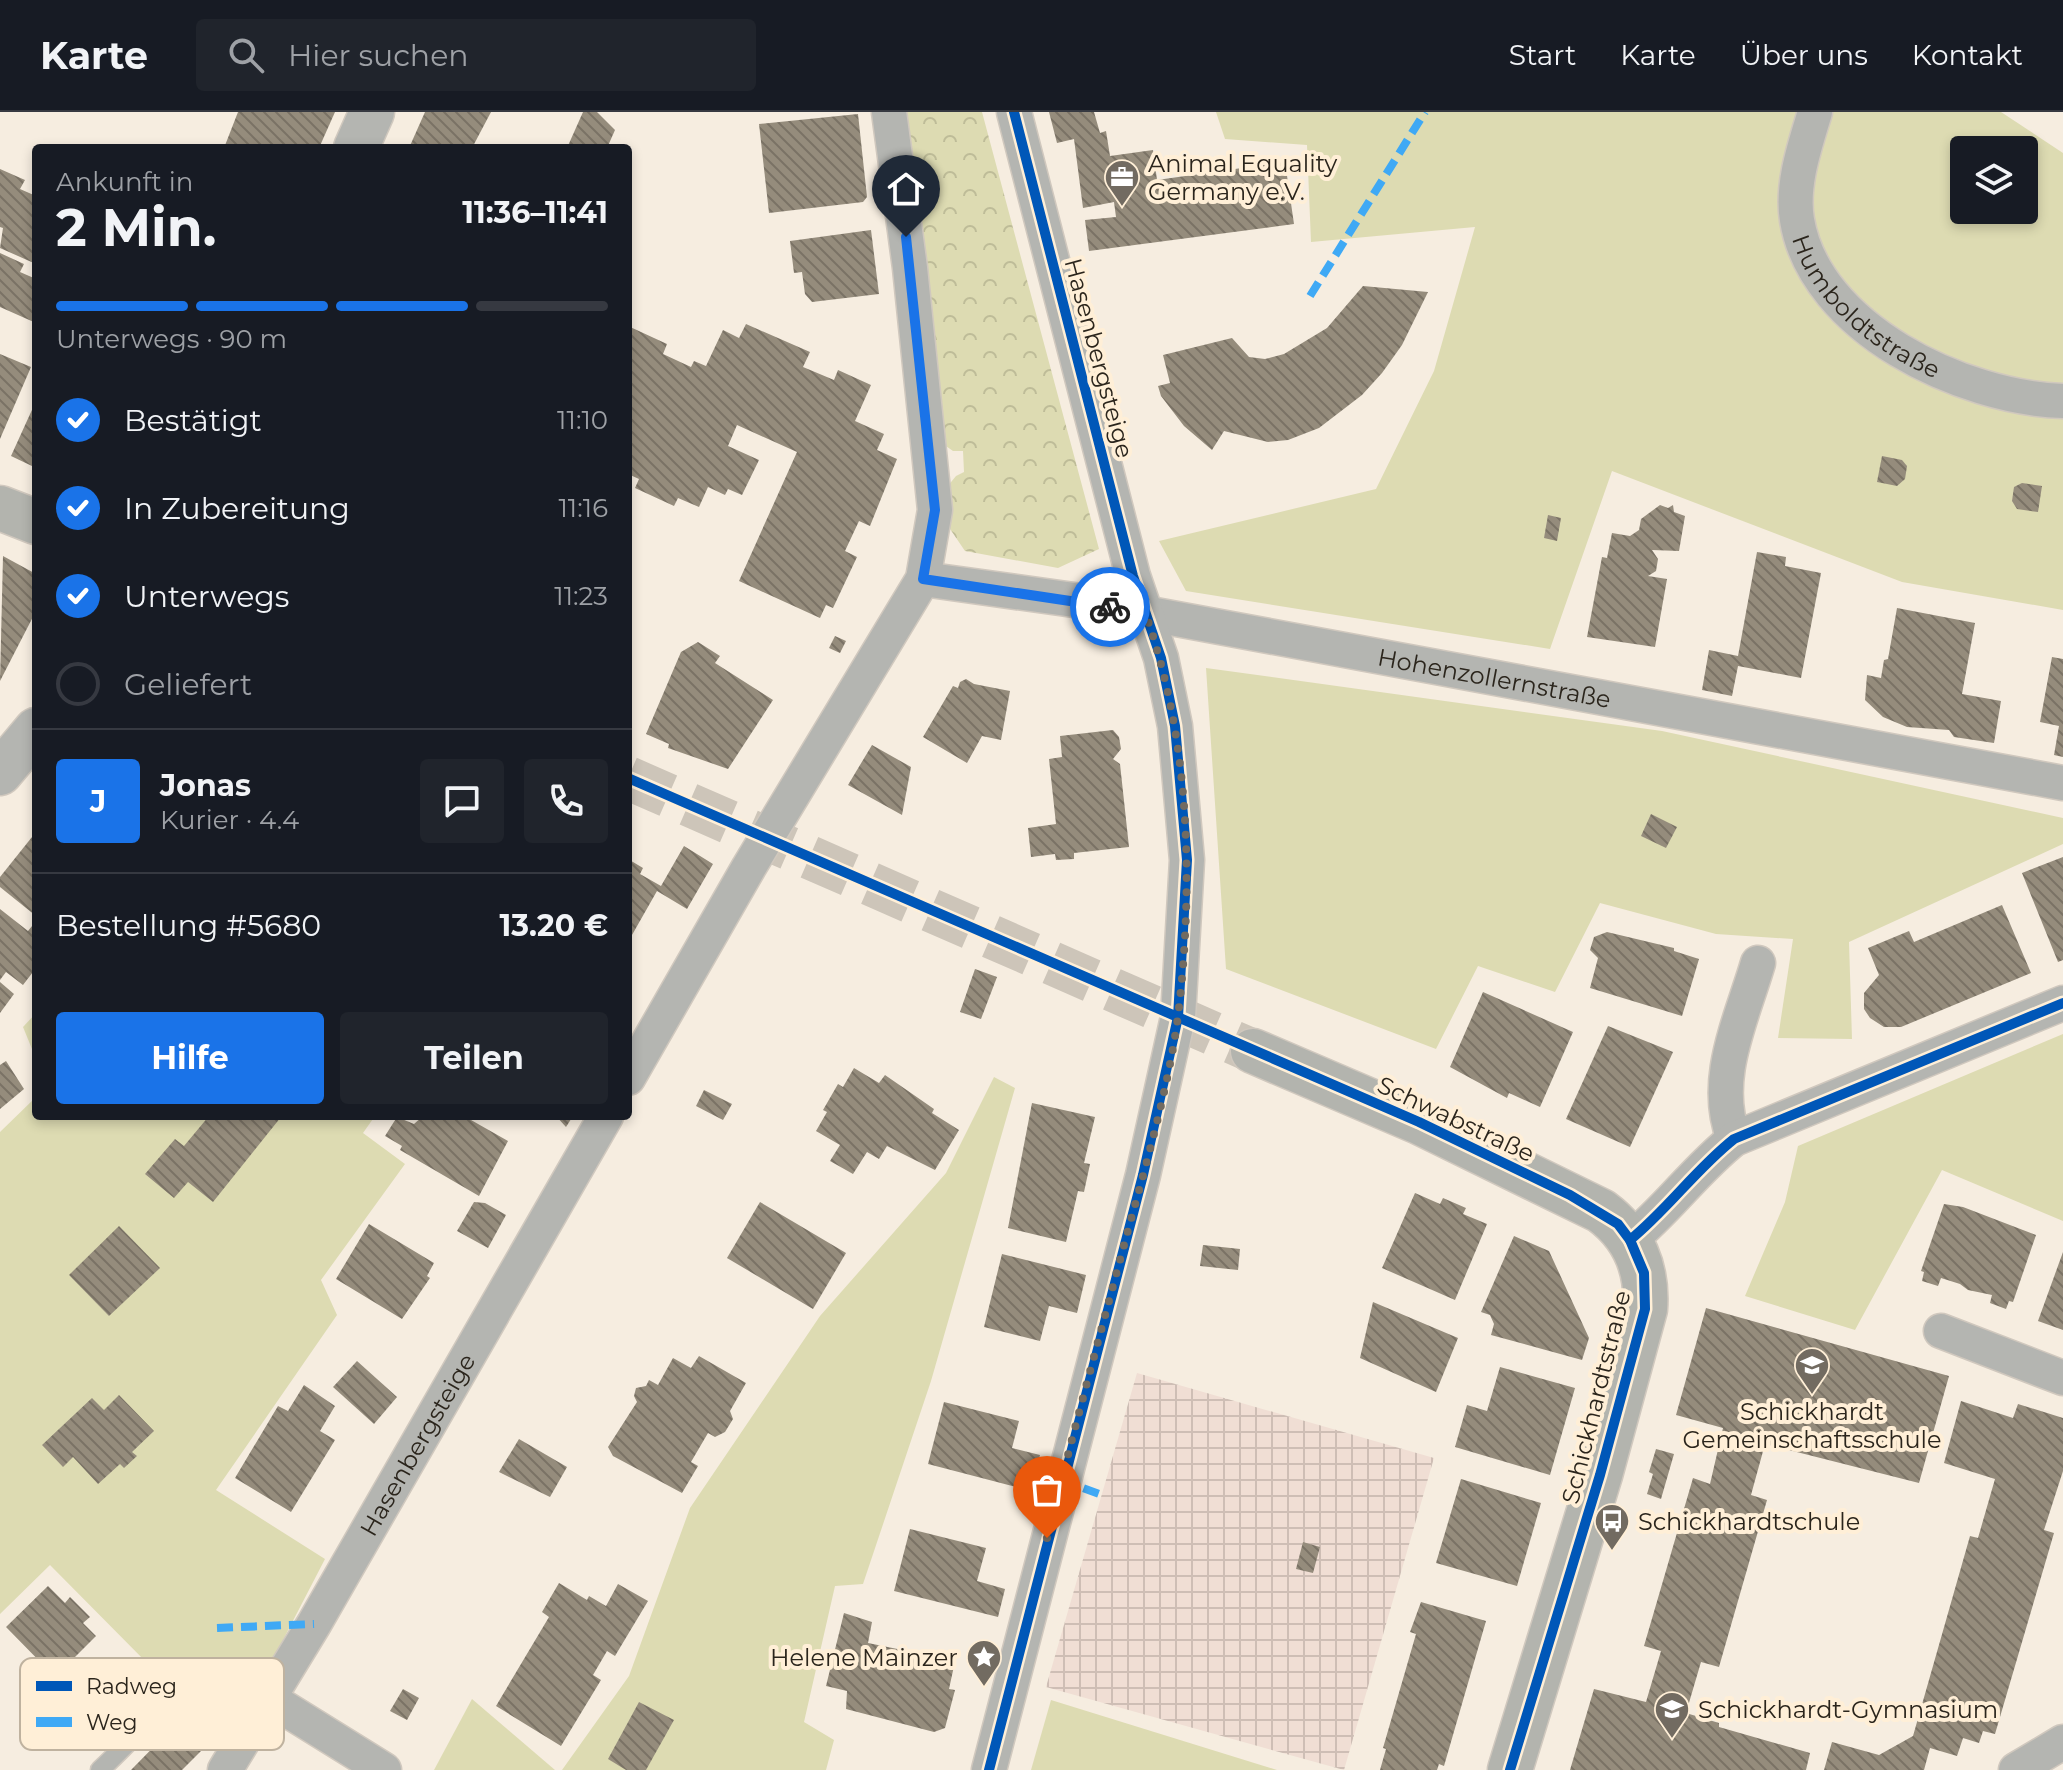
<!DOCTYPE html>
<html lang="de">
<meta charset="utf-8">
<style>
body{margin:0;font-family:Montserrat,sans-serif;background:#20242c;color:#f1f3f6;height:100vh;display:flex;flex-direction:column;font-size:30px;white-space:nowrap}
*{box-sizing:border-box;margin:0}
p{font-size:26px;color:#9ea1a6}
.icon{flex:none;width:44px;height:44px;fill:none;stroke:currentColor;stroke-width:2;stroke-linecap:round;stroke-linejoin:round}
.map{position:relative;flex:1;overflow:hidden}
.details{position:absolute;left:32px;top:32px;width:600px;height:976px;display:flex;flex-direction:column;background:#171b24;border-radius:8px;box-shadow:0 4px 12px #0003}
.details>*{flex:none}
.fabs{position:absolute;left:1950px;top:24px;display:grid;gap:16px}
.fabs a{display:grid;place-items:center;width:88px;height:88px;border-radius:8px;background:#171b24;box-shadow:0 4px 12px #0003;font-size:40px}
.pin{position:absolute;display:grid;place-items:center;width:68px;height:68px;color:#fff;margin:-82px -34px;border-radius:50% 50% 50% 0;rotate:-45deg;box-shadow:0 0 8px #0007}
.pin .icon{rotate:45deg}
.courier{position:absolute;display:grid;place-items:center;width:80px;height:80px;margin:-40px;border:6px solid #1a73e8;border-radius:50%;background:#fff;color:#222;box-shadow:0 2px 10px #0007}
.head em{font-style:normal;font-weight:700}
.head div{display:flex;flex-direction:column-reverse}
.head{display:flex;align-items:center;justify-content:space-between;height:136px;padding:0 24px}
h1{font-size:52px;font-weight:700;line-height:60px}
.bar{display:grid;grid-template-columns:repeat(4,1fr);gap:12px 8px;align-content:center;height:96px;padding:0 24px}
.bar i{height:10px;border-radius:6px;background:#363941}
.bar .on{background:#1a73e8}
.bar p{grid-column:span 4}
.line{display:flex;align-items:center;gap:20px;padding:0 24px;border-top:2px solid #363941}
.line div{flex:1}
.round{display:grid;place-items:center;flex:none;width:84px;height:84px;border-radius:8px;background:#20242c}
ol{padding:0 24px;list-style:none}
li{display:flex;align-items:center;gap:24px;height:88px}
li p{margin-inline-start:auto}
li .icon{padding:8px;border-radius:50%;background:#1a73e8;color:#fff;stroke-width:4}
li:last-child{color:#9ea1a6}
li i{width:44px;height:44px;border:4px solid #363941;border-radius:50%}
.action{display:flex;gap:16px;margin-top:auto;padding:16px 24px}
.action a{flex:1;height:92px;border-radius:8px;background:#1a73e8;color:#fff;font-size:32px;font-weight:700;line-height:92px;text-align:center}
.action a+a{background:#20242c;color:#f1f3f6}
header{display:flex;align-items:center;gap:48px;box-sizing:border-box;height:112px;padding:0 40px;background:#171b24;border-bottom:2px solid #363941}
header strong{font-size:38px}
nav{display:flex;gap:44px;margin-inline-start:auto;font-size:28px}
.search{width:560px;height:72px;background:#20242c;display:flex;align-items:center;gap:20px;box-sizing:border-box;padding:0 28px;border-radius:8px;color:#9ea1a6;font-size:30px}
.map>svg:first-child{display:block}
</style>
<header>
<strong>Karte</strong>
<div class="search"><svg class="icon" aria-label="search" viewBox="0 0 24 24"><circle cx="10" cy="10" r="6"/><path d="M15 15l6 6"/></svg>Hier suchen</div>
<nav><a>Start</a><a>Karte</a><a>Über uns</a><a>Kontakt</a></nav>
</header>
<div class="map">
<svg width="2063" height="1658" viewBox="0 0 2063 1658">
<defs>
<pattern id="industrial-grid" width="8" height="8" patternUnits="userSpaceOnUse" patternTransform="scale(2)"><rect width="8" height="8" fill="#f0ded4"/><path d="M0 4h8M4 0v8" fill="none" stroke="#cebeb5"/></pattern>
<pattern id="park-crowns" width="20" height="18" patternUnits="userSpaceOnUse" patternTransform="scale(2)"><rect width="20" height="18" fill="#dddbb2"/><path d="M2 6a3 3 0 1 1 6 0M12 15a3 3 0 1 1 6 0" fill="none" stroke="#bebc98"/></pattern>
<pattern id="building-back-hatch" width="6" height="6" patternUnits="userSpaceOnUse" patternTransform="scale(2)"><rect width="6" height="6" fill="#958c7c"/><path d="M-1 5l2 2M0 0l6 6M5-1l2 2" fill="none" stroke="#7a7265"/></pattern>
</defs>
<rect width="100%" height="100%" fill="#f6ede0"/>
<!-- industrial -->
<polygon fill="url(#industrial-grid)" points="1137,1261 1434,1346 1344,1658 1046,1575"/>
<!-- park -->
<polygon fill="url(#park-crowns)" points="900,0 982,0 1099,437 1058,456 965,439 948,414 947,375 956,364 964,360 963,339 953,339 943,332"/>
<!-- garden -->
<g fill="#dddbb2" fill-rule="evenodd">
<path d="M 1216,0 L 2001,0 L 2063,41 L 2063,498 L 1902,470 L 1612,359 L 1550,537 L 1186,479 L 1159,429 L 1376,377 L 1434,259 L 1475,115 L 1311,130 L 1307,33 L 1225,27 ZM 1964,38 L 2024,38 L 2024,98 L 1964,98 Z"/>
<polygon points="1206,556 1662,619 2063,706 2063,732 1849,830 1852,927 1778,926 1793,827 1716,822 1600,791 1555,880 1478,854 1436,937 1226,857"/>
<polygon points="36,901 36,947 23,915"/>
<polygon points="2063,922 2063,1109 1942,1058 1855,1218 1745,1184 1785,1090 1798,1034"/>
<polygon points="994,965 1015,976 931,1269 863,1472 835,1474 804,1610 834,1628 826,1658 562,1658 629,1564 690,1396 820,1204 946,1061"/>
<polygon points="36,985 36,1004 375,1004 363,1021 405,1052 321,1168 337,1203 216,1378 325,1447 253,1586 151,1555 50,1453 0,1502 0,1020"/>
<polygon points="472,1587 555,1658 434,1658"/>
<polygon points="1051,1588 1277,1658 1031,1658"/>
</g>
<!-- building -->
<g fill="url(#building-back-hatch)">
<polygon points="238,0 335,0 319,36 224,36"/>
<polygon points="425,0 491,0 472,36 409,36"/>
<polygon points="583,0 597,0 615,18 607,36 567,36"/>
<polygon points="1049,0 1094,0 1100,21 1106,19 1110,44 1153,38 1157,68 1285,50 1294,112 1089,139 1085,108 1116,105 1114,90 1083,96 1074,27 1057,31"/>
<polygon points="858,2 867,85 863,90 769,101 759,12"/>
<polygon points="0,57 25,68 20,77 36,84 36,152 0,136 3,116 0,115"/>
<polygon points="871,118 879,182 812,190 805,182 802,160 794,161 790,129"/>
<polygon points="0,141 24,152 20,160 36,167 36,211 0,195"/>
<polygon points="1363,174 1428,180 1402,233 1382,261 1362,283 1319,316 1288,328 1268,330 1224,319 1212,338 1184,314 1161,284 1158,274 1170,271 1163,243 1232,226 1249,245 1265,247 1284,242 1327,216"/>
<polygon points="746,212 810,240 803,255 834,268 838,258 871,273 855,309 884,322 877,338 897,347 870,414 859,409 845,439 857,445 833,496 826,493 820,506 739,469 797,340 737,313 728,334 759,348 742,383 728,377 725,383 708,375 699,395 678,386 674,394 635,376 639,367 628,362 628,214 667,232 663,242 691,255 694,249 706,254 723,218 739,226"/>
<polygon points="0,242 31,255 0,327"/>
<polygon points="36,289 36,353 32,354 11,344"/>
<polygon points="1882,344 1902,348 1907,354 1905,367 1897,374 1877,370"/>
<polygon points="2022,371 2042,374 2038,400 2017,397 2012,389 2014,375"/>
<polygon points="1660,393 1668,396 1673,393 1674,400 1685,404 1679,439 1652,438 1658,447 1656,459 1648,464 1667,467 1655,535 1587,525 1602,445 1607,446 1612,421 1630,424 1639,418 1641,407"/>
<polygon points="1548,403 1561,406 1557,429 1544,426"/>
<polygon points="1757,440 1786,445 1785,454 1821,461 1801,566 1738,554 1732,584 1702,578 1709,538 1738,544"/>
<polygon points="3,444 36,462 36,499 0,569"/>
<polygon points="1897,496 1975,511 1962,582 2001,589 1994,631 1954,625 1949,618 1907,615 1883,605 1865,588 1867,563 1881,566 1884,548 1888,547"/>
<polygon points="835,524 846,529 840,541 829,536"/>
<polygon points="698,530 720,544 715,551 773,588 728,657 668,636 669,632 646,622 681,540"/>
<polygon points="2052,545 2063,547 2063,645 2054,643 2059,614 2040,610"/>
<polygon points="966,567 974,572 1010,579 1001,628 982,624 967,651 923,625 953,574 958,576 960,570"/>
<polygon points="1113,618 1119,625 1121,637 1113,647 1120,652 1129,735 1074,741 1074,747 1056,748 1055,742 1031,745 1028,716 1056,712 1049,647 1062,645 1060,624"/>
<polygon points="872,633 911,655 902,703 848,673"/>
<polygon points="1651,702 1677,715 1666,736 1641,724"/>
<polygon points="36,720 36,804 0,775 0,765"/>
<polygon points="684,734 713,752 687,797 657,779 628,830 628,747 643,756 640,762 661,774"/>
<polygon points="2063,745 2063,848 2058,850 2022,761"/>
<polygon points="2002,793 2031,861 1901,915 1884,915 1870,906 1864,897 1864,881 1879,863 1868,836 1909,819 1914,830"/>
<polygon points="0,797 28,819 36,809 36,856 23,873 6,860 0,868"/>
<polygon points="1607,820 1674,836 1674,839 1699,847 1682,904 1590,876 1598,846 1590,838 1594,825"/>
<polygon points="975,857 997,865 981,907 960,900"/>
<polygon points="0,870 14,882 0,901"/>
<polygon points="1483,880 1573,920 1540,995 1509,981 1507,986 1450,955"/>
<polygon points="1608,914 1673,940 1630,1035 1566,1007"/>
<polygon points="6,949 24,977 0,997 0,953"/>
<polygon points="854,956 879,971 885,963 934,997 932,1001 959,1018 935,1058 887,1034 879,1047 867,1040 853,1062 830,1049 840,1033 816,1019 827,1000 823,998 838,972 843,975"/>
<polygon points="704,978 732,992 723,1008 696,994"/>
<polygon points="1032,991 1095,1005 1084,1051 1090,1052 1084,1080 1078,1079 1066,1130 1008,1116"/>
<polygon points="209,1004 281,1005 213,1090 188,1070 174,1086 145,1062 175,1027 184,1034"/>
<polygon points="423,1004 464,1004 508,1029 479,1084 400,1038 402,1034 385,1024 397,1005 414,1012"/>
<polygon points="556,1004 573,1004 566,1015"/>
<polygon points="1415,1081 1440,1092 1443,1086 1466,1096 1463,1102 1487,1112 1455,1188 1382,1156"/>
<polygon points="474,1090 485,1091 506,1103 488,1136 457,1119"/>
<polygon points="760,1090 846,1141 813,1197 727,1146"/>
<polygon points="1944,1092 1963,1095 2036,1123 2013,1190 2009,1189 2006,1197 1990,1191 1992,1183 1968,1178 1960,1172 1941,1166 1938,1174 1922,1169 1924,1160 1921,1159"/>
<polygon points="369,1112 434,1151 427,1164 430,1166 402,1207 336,1167"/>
<polygon points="119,1114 160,1156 109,1204 69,1163"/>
<polygon points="1514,1124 1549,1139 1589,1226 1582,1248 1491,1223 1494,1212 1490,1203 1481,1200"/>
<polygon points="1203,1133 1240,1137 1238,1158 1200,1154"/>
<polygon points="2063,1140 2063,1218 2038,1209"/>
<polygon points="1002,1142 1086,1163 1077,1201 1049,1194 1040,1229 984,1215"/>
<polygon points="1373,1190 1458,1226 1436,1280 1360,1246"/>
<polygon points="1706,1196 1949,1264 1919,1371 1765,1332 1751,1383 1767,1388 1719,1555 1701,1550 1686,1601 1719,1611 1719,1615 1810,1641 1806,1658 1570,1658 1594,1577 1646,1590 1661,1539 1644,1534 1693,1366 1710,1372 1723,1316 1676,1303"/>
<polygon points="699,1244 746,1271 730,1299 733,1307 725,1320 715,1325 708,1321 691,1350 698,1354 682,1381 613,1344 608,1335 637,1290 634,1284 636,1276 646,1274 649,1268 658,1273 673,1246 691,1256"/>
<polygon points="357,1249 397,1285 374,1312 333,1275"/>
<polygon points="1500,1255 1575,1276 1550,1363 1455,1335 1467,1293 1487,1299"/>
<polygon points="304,1273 335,1294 320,1319 335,1328 291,1400 235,1366 278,1294 288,1299"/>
<polygon points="119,1283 154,1319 132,1340 137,1344 124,1356 120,1352 98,1372 73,1345 63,1355 42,1333 92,1286 104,1298"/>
<polygon points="1961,1289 2013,1306 2018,1292 2063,1306 2063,1359 2044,1418 2054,1421 1995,1622 1983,1619 1979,1631 1963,1626 1957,1644 1930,1636 1924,1658 1824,1658 1832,1630 1879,1643 1913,1624 1970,1424 1978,1426 1995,1367 1944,1351"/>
<polygon points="944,1290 1019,1309 1012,1336 1040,1343 1031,1379 928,1352"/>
<polygon points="519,1327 567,1355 550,1385 499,1360"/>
<polygon points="1656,1337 1674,1342 1661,1387 1647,1382 1653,1362 1649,1360"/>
<polygon points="1461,1367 1541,1391 1517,1474 1436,1451"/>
<polygon points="910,1417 986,1436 977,1469 1005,1477 998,1505 894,1479"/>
<polygon points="1303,1430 1320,1435 1313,1461 1296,1457"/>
<polygon points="559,1471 587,1488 589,1484 606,1494 618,1472 648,1489 615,1544 607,1539 593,1563 601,1568 561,1634 496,1594 549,1505 542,1500"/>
<polygon points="48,1474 65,1491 70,1485 90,1505 83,1511 96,1524 55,1565 6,1515"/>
<polygon points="1421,1490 1486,1509 1444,1654 1439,1652 1437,1658 1380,1658 1386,1637 1383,1636 1416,1522 1410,1520"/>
<polygon points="844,1501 872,1510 868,1531 922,1542 921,1546 954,1554 949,1577 955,1578 945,1616 934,1620 846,1597 847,1579 826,1574"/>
<polygon points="403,1577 419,1586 407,1608 390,1599"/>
<polygon points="639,1590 674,1608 646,1658 626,1658 608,1647"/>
<polygon points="181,1607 207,1633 182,1658 131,1658"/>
</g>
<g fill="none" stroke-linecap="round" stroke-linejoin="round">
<!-- secondary-tunnel -->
<polyline stroke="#cdc5b9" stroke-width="44" stroke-dasharray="44 22" stroke-linecap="butt" points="628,666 1253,939"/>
<!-- service casing -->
<g stroke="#d0c8be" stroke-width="21">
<path id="service" d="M 100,1658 C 135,1626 180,1568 232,1576 C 244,1578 256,1583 268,1586"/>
</g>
<!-- minor casing -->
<g stroke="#d0c8be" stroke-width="37">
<g id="minor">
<path id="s1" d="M 1815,0 C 1805,33 1791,73 1797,108 C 1815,217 1963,286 2063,289"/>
<path id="s2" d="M 923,467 L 1074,488 L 2063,671"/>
<polyline points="628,966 749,755 923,467 935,398 910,156 889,0"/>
<path d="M 1734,1027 C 1711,968 1741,909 1758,851"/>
<path d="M 1630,1128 C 1668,1097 1696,1057 1734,1027 L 2063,891"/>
<polyline points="1941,1219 2063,1266"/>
<polyline points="268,1586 384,1658"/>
<path id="s3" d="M 225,1658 L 314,1512 L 606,1004"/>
<polyline points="989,1658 1143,1063 1178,905 1187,748 1175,614 1161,546 1133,464 1014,0"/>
<polyline points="2016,1658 2063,1630"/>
</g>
</g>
<!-- tertiary casing -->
<g stroke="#d0c8be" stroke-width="47">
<g id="tertiary">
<polyline points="356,36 372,0"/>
<polyline points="0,661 36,618"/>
</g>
</g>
<!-- secondary casing -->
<g stroke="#d0c8be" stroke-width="47">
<g id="secondary">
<polyline points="0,396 36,410"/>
<path d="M 1253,939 L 1419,1010 L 1601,1099 C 1634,1123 1648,1157 1645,1197 L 1600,1363 L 1510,1658"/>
</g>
</g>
<!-- service -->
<use href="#service" stroke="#b4b5b1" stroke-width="18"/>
<!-- minor -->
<use href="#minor" stroke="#b4b5b1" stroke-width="34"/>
<!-- tertiary -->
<use href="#tertiary" stroke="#b4b5b1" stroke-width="44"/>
<!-- secondary -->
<use href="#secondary" stroke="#b3b4ae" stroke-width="44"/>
<!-- quiet -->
<g stroke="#3fa9f5" stroke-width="8" stroke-dasharray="16 8" stroke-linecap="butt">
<polyline points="1310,184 1425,0"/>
<polyline points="1061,1368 1102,1383"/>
<polyline points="217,1516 314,1512"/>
</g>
<!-- cycleway casing -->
<g stroke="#ffefd7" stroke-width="15">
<g id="cycleway">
<polyline points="628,666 1419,1010 1570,1083 1618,1112 1630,1128 1644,1161 1645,1197 1600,1363 1510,1658"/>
<path d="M 1630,1128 C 1668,1097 1696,1057 1734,1027 L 2063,891"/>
<polyline points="989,1658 1143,1063 1178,905 1187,748 1175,614 1161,546 1133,464 1014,0"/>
</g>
</g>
<!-- cycleway -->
<use href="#cycleway" stroke="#0057b8" stroke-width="10"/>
</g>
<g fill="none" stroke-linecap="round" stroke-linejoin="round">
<!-- done -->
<path stroke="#726b61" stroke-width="8" stroke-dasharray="0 14.4" d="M 1047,1426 C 1072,1324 1100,1223 1127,1122 C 1146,1053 1169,973 1178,904 C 1194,771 1190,629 1146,503 L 1110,495"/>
<!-- route -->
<polyline stroke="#1a73e8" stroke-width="10" points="906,125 935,398 923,467 1110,495"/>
</g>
<!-- icons -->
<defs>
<g id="office-pin" transform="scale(1.8)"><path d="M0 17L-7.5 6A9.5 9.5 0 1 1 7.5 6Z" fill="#726b61" stroke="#ffefd7"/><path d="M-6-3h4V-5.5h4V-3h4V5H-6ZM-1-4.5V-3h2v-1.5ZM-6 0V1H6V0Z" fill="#fff"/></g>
<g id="school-pin" transform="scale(1.8)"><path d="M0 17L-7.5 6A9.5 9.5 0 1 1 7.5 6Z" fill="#726b61" stroke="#ffefd7"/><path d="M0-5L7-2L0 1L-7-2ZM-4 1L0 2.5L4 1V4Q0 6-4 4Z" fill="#fff"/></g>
<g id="bus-pin" transform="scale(1.8)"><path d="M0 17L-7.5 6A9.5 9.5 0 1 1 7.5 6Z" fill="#726b61" stroke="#ffefd7"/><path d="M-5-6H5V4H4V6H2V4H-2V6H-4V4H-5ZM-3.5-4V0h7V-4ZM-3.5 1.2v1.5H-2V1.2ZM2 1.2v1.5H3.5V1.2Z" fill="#fff"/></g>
<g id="sight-pin" transform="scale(1.8)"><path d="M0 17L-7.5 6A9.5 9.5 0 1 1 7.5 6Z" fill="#726b61" stroke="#ffefd7"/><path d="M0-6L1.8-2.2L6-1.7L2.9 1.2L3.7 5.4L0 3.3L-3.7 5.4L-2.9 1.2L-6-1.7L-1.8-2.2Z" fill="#fff"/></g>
</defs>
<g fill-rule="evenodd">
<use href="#office-pin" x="1122" y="65"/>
<use href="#school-pin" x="1812" y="1253"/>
<use href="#bus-pin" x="1612" y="1409"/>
<use href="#sight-pin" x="984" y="1545"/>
<use href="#school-pin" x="1672" y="1597"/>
</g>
<g text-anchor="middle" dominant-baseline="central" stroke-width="8" stroke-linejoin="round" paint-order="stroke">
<!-- poi labels -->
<g font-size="24" fill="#2b251c" stroke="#ffefd7" text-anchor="start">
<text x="1148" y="51">Animal Equality<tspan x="1148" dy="28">Germany e.V.</tspan></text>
<text x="1812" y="1299" text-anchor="middle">Schickhardt<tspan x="1812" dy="28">Gemeinschaftsschule</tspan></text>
<text x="1638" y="1409">Schickhardtschule</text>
<text x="958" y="1545" text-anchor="end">Helene Mainzer</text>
<text x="1698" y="1597">Schickhardt-Gymnasium</text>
</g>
<!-- street labels -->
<g font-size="24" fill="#2b251c" stroke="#ffefd7">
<text stroke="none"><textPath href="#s1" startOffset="226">Humboldtstraße</textPath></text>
<text transform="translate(1099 246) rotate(75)">Hasenbergsteige</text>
<text stroke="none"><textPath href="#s2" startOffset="580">Hohenzollernstraße</textPath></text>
<text transform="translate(1456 1007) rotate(25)">Schwabstraße</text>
<text transform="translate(1596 1285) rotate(-76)">Schickhardtstraße</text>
<text stroke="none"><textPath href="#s3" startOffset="378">Hasenbergsteige</textPath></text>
</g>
</g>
<!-- legend -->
<rect x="20" y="1546" width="264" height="92" rx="12" fill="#ffefd7" stroke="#bfb29f" stroke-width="2"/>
<rect x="36" y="1569" width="36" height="10" fill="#0057b8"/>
<rect x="36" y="1605" width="36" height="10" fill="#3fa9f5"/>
<g font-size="22" fill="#2b251c">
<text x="86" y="1582">Radweg</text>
<text x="86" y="1618">Weg</text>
</g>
</svg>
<div class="fabs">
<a><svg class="icon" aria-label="layers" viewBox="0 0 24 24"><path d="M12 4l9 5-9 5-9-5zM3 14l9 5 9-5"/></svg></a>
</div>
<div class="pin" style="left:1047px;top:1426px;background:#ea580c"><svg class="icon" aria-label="bag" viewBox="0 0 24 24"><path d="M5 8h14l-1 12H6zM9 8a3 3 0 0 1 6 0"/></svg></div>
<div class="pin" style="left:906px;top:125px;background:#1f2937"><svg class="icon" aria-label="home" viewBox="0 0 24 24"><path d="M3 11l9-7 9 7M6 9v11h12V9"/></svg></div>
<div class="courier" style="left:1110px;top:495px"><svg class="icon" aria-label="bike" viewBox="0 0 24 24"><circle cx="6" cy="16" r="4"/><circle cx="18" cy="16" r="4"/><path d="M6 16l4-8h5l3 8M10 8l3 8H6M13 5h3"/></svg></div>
<section class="details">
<div class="head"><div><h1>2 Min.</h1><p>Ankunft in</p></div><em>11:36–11:41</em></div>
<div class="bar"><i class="on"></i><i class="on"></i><i class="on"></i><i></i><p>Unterwegs · 90 m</p></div>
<ol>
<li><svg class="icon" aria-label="check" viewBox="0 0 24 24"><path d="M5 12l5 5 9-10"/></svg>Bestätigt<p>11:10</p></li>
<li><svg class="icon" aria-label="check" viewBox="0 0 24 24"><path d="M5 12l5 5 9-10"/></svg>In Zubereitung<p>11:16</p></li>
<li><svg class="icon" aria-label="check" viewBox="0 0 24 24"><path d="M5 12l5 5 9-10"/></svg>Unterwegs<p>11:23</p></li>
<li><i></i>Geliefert</li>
</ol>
<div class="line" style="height:144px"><b class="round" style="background:#1a73e8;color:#fff">J</b><div><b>Jonas</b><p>Kurier · 4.4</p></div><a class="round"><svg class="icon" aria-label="chat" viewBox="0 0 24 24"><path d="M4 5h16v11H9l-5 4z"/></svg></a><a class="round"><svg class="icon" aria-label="phone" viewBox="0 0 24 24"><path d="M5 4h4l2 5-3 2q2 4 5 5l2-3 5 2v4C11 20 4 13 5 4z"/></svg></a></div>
<div class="line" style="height:104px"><div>Bestellung #5680</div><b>13.20 €</b></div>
<div class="action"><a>Hilfe</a><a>Teilen</a></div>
</section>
</div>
